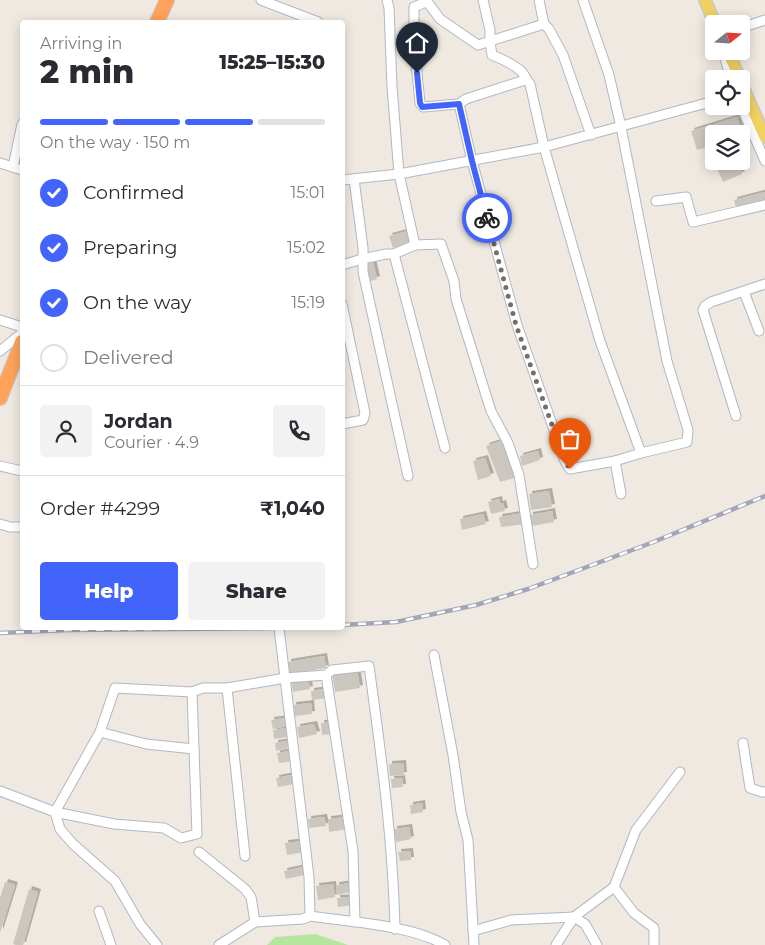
<!DOCTYPE html>
<meta charset="utf-8">
<style>
body{margin:0;font-family:Montserrat,sans-serif;background:#f2f2f3;color:#2b2b33;height:100vh;display:flex;flex-direction:column;font-size:19px;white-space:nowrap}
*{box-sizing:border-box;margin:0}
p{font-size:16px;color:#7c7c81}
.icon{flex:none;width:28px;height:28px;fill:none;stroke:currentColor;stroke-width:2;stroke-linecap:round;stroke-linejoin:round}
.map{position:relative;flex:1;overflow:hidden}
.details{position:absolute;left:20px;top:20px;width:325px;height:610px;display:flex;flex-direction:column;background:#fff;border-radius:5px;box-shadow:0 2px 12px #0003}
.details>*{flex:none}
.needle{width:32px;rotate:72deg}
.buttons{position:absolute;left:705px;top:15px;display:grid;gap:10px}
.buttons a{display:grid;place-items:center;width:45px;height:45px;border-radius:5px;background:#fff;box-shadow:0 2px 12px #0003;font-size:25px}
.pin{position:absolute;display:grid;place-items:center;width:42px;height:42px;color:#fff;margin:-51px -21px;border-radius:50% 50% 50% 0;rotate:-45deg;box-shadow:0 0 5px #0007}
.pin .icon{rotate:45deg}
.courier{position:absolute;display:grid;place-items:center;width:50px;height:50px;margin:-25px;border:4px solid #4264fb;border-radius:50%;background:#fff;color:#222;box-shadow:0 1px 6px #0007}
.head em{font-style:normal;font-weight:800}
.head div{display:flex;flex-direction:column-reverse}
.head{display:flex;align-items:center;justify-content:space-between;height:85px;padding:0 20px}
h1{font-size:32px;font-weight:800;line-height:38px}
.bar{display:grid;grid-template-columns:repeat(4,1fr);gap:8px 5px;align-content:center;height:60px;padding:0 20px}
.bar i{height:6px;border-radius:4px;background:#e1e1e2}
.bar .current{background:#4264fb}
.bar p{grid-column:span 4}
.line{display:flex;align-items:center;gap:12px;padding:0 20px;border-top:1px solid #e1e1e2}
.line div{flex:1}
.round{display:grid;place-items:center;flex:none;width:52px;height:52px;border-radius:5px;background:#f2f2f3}
ol{padding:0 20px;list-style:none}
li{display:flex;align-items:center;gap:15px;height:55px}
li p{margin-inline-start:auto}
li .icon{padding:5px;border-radius:50%;background:#4264fb;color:#fff;stroke-width:4}
li:last-child{color:#7c7c81}
li i{width:28px;height:28px;border:2px solid #e1e1e2;border-radius:50%}
.primary-button{display:flex;gap:10px;margin-top:auto;padding:10px 20px}
.primary-button a{flex:1;height:58px;border-radius:5px;background:#4264fb;color:#fff;font-size:20px;font-weight:800;line-height:58px;text-align:center}
.primary-button a+a{background:#f2f2f3;color:#2b2b33}
.map>svg:first-child{display:block}
</style>
<div class="map">
<svg width="765" height="945" viewBox="0 0 765 945">
<defs>
<filter id="shadow"><feDropShadow dx="3" dy="-3" stdDeviation="0" flood-color="#0004"/></filter>
</defs>
<rect width="100%" height="100%" fill="#efe9e1"/>
<!-- green -->
<polygon fill="#b6e59e" points="315,934 348,945 267,945 275,937"/>
<!-- building -->
<g fill="#cbc7bf" filter="url(#shadow)">
<polygon points="737,117 742,134 729,134 727,129 709,135 712,146 697,150 691,131"/>
<polygon points="721,161 737,161 742,174 723,182 715,164"/>
<polygon points="765,192 765,200 736,208 734,200"/>
<polygon points="408,231 412,243 393,248 389,236"/>
<polygon points="373,262 377,279 368,282 363,264"/>
<polygon points="504,440 518,477 500,482 486,446"/>
<polygon points="538,451 540,460 522,466 520,456"/>
<polygon points="485,458 491,476 478,480 473,461"/>
<polygon points="549,491 552,507 531,510 529,494"/>
<polygon points="499,499 500,504 503,503 505,511 491,514 488,502"/>
<polygon points="552,511 554,522 532,526 530,515"/>
<polygon points="523,513 525,524 501,527 499,517"/>
<polygon points="483,514 486,524 462,530 460,519"/>
<polygon points="324,656 326,668 290,674 288,662"/>
<polygon points="357,670 360,688 335,692 332,674"/>
<polygon points="308,678 310,689 293,692 291,681"/>
<polygon points="325,689 327,698 312,700 311,691"/>
<polygon points="311,703 312,714 294,716 293,705"/>
<polygon points="285,718 287,726 273,729 271,720"/>
<polygon points="332,722 333,734 322,735 321,723"/>
<polygon points="314,724 317,734 299,738 297,727"/>
<polygon points="286,728 288,737 274,739 273,730"/>
<polygon points="288,741 289,748 276,751 275,743"/>
<polygon points="290,751 292,761 279,763 277,753"/>
<polygon points="403,763 404,775 390,776 389,764"/>
<polygon points="292,775 294,784 278,787 276,778"/>
<polygon points="402,778 403,787 392,788 391,779"/>
<polygon points="422,803 423,812 411,814 410,805"/>
<polygon points="324,817 326,826 309,828 308,819"/>
<polygon points="346,817 348,829 329,832 328,819"/>
<polygon points="409,827 411,839 396,842 394,829"/>
<polygon points="304,841 305,852 287,855 285,843"/>
<polygon points="410,851 411,860 400,861 398,852"/>
<polygon points="303,867 305,875 286,879 284,871"/>
<polygon points="5,882 15,885 0,933 0,898"/>
<polygon points="351,883 351,892 337,895 336,885"/>
<polygon points="333,884 335,897 318,900 316,886"/>
<polygon points="29,889 38,892 23,945 16,945 13,944"/>
<polygon points="352,897 353,905 338,907 337,898"/>
</g>
<g fill="none" stroke-linecap="round" stroke-linejoin="round">
<!-- minor casing -->
<g stroke="#b4b7c1" stroke-width="11">
<g id="minor">
<polyline points="261,0 318,22"/>
<polyline points="387,0 389,8 392,87 399,174 415,245"/>
<polyline points="426,0 440,19 478,45 544,24"/>
<path d="M 483,0 L 490,30 L 490,42 L 492,55 C 502,59 513,64 521,71 C 525,75 526,80 530,84 L 544,147 L 600,341 L 641,453"/>
<polyline points="539,0 544,24 549,29 563,55 591,135"/>
<polyline points="426,2 414,7 414,43 420,103 423,107 459,104 466,99 525,80"/>
<polyline points="741,28 765,20"/>
<polyline points="724,51 724,55 731,79"/>
<polyline points="459,104 472,161 517,325 565,461 570,469 615,461 641,453 687,442 688,430 667,361 621,127 609,75 583,0"/>
<polyline points="741,106 765,161"/>
<polyline points="0,163 22,170"/>
<polyline points="13,167 22,124"/>
<polyline points="354,179 363,248 363,272 408,476"/>
<polyline points="342,180 399,174 544,147 714,101"/>
<polyline points="656,201 686,197 693,222 765,205"/>
<polyline points="394,254 445,448"/>
<polyline points="342,265 362,259 386,254 394,254 415,245 441,244 454,281 456,299 491,411 508,443 519,475 533,564"/>
<polyline points="744,292 759,331"/>
<polyline points="342,304 365,413 363,420 342,424"/>
<polyline points="0,320 22,327"/>
<polyline points="0,351 22,333"/>
<polyline points="736,416 703,310 705,306 711,302 765,284"/>
<polyline points="615,461 621,494"/>
<polyline points="0,466 22,471"/>
<polyline points="0,524 10,527 22,527"/>
<polyline points="279,628 309,877 310,916"/>
<polyline points="434,655 453,755 461,812 468,840 474,945"/>
<polyline points="326,675 353,851 355,922"/>
<polyline points="227,688 245,856"/>
<polyline points="100,732 146,744 194,749"/>
<polyline points="743,743 750,788 762,792 765,792"/>
<polyline points="0,791 55,812 114,824 164,828 181,838 197,834 192,692"/>
<polyline points="199,852 245,889 251,897 255,922"/>
<polyline points="614,887 636,830 680,772"/>
<polyline points="99,911 111,945"/>
<polyline points="473,931 511,920 574,917"/>
<path d="M 157,945 L 140,924 L 115,881 L 73,844 L 60,829 L 55,812 L 100,732 L 115,688 L 192,692 L 203,688 L 227,688 L 285,678 L 326,675 L 332,670 L 369,666 C 381,753 393,840 395,929"/>
<path d="M 219,945 L 255,922 L 303,919 L 310,916 C 351,922 410,925 445,945"/>
<polyline points="556,945 574,917"/>
<polyline points="597,945 585,924 574,917 614,887 634,913 654,928 654,945"/>
</g>
</g>
<!-- major casing -->
<g stroke="#c9c9c9" stroke-width="14">
<g id="major">
<polyline points="705,0 715,24"/>
<polyline points="728,51 740,79"/>
<polyline points="741,83 765,137"/>
</g>
</g>
<!-- highway casing -->
<g stroke="#c9c9c9" stroke-width="16">
<g id="highway">
<polyline points="157,22 167,0"/>
<polyline points="0,398 22,342"/>
</g>
</g>
<!-- minor -->
<use href="#minor" stroke="#fff" stroke-width="9"/>
<!-- major -->
<use href="#major" stroke="#f2d163" stroke-width="11"/>
<!-- highway -->
<use href="#highway" stroke="#ffa35c" stroke-width="14"/>
<!-- rail casing -->
<g stroke="#a3a6b8" stroke-width="4.5">
<g id="rail">
<polyline points="342,625 396,622 476,605 528,589 651,543 765,496"/>
<polyline points="0,633 68,630 272,628"/>
</g>
</g>
<!-- rail -->
<use href="#rail" stroke="#fff" stroke-width="2.5" stroke-dasharray="8" stroke-linecap="butt"/>
</g>
<g fill="none" stroke-linecap="round" stroke-linejoin="round">
<!-- done -->
<polyline stroke="#726f6d" stroke-width="5" stroke-dasharray="0 9" points="487,218 516,325 565,461 570,469"/>
<!-- route -->
<polyline stroke="#4264fb" stroke-width="6" points="417,73 420,103 422,107 459,104 472,161 487,218"/>
</g>
</svg>
<div class="buttons">
<a><svg class="needle" viewBox="-14 -14 28 28"><path d="M0-13l5 13h-10z" fill="#e53935"/><path d="M0 13l5-13h-10z" fill="#7c7c81"/></svg></a>
<a><svg class="icon" aria-label="locate" viewBox="0 0 24 24"><circle cx="12" cy="12" r="6"/><path d="M12 2v4M12 18v4M2 12h4M18 12h4"/></svg></a>
<a><svg class="icon" aria-label="layers" viewBox="0 0 24 24"><path d="M12 4l9 5-9 5-9-5zM3 14l9 5 9-5"/></svg></a>
</div>
<div class="pin" style="left:570px;top:469px;background:#ea580c"><svg class="icon" aria-label="bag" viewBox="0 0 24 24"><path d="M5 8h14l-1 12H6zM9 8a3 3 0 0 1 6 0"/></svg></div>
<div class="pin" style="left:417px;top:73px;background:#1f2937"><svg class="icon" aria-label="home" viewBox="0 0 24 24"><path d="M3 11l9-7 9 7M6 9v11h12V9"/></svg></div>
<div class="courier" style="left:487px;top:218px"><svg class="icon" aria-label="bike" viewBox="0 0 24 24"><circle cx="6" cy="16" r="4"/><circle cx="18" cy="16" r="4"/><path d="M6 16l4-8h5l3 8M10 8l3 8H6M13 5h3"/></svg></div>
<section class="details">
<div class="head"><div><h1>2 min</h1><p>Arriving in</p></div><em>15:25–15:30</em></div>
<div class="bar"><i class="current"></i><i class="current"></i><i class="current"></i><i></i><p>On the way · 150 m</p></div>
<ol>
<li><svg class="icon" aria-label="check" viewBox="0 0 24 24"><path d="M5 12l5 5 9-10"/></svg>Confirmed<p>15:01</p></li>
<li><svg class="icon" aria-label="check" viewBox="0 0 24 24"><path d="M5 12l5 5 9-10"/></svg>Preparing<p>15:02</p></li>
<li><svg class="icon" aria-label="check" viewBox="0 0 24 24"><path d="M5 12l5 5 9-10"/></svg>On the way<p>15:19</p></li>
<li><i></i>Delivered</li>
</ol>
<div class="line" style="height:90px"><a class="round"><svg class="icon" aria-label="person" viewBox="0 0 24 24"><circle cx="12" cy="8" r="4"/><path d="M4 21q1-7 8-7t8 7"/></svg></a><div><b>Jordan</b><p>Courier · 4.9</p></div><a class="round"><svg class="icon" aria-label="phone" viewBox="0 0 24 24"><path d="M5 4h4l2 5-3 2q2 4 5 5l2-3 5 2v4C11 20 4 13 5 4z"/></svg></a></div>
<div class="line" style="height:65px"><div>Order #4299</div><b>₹1,040</b></div>
<div class="primary-button"><a>Help</a><a>Share</a></div>
</section>
</div>
